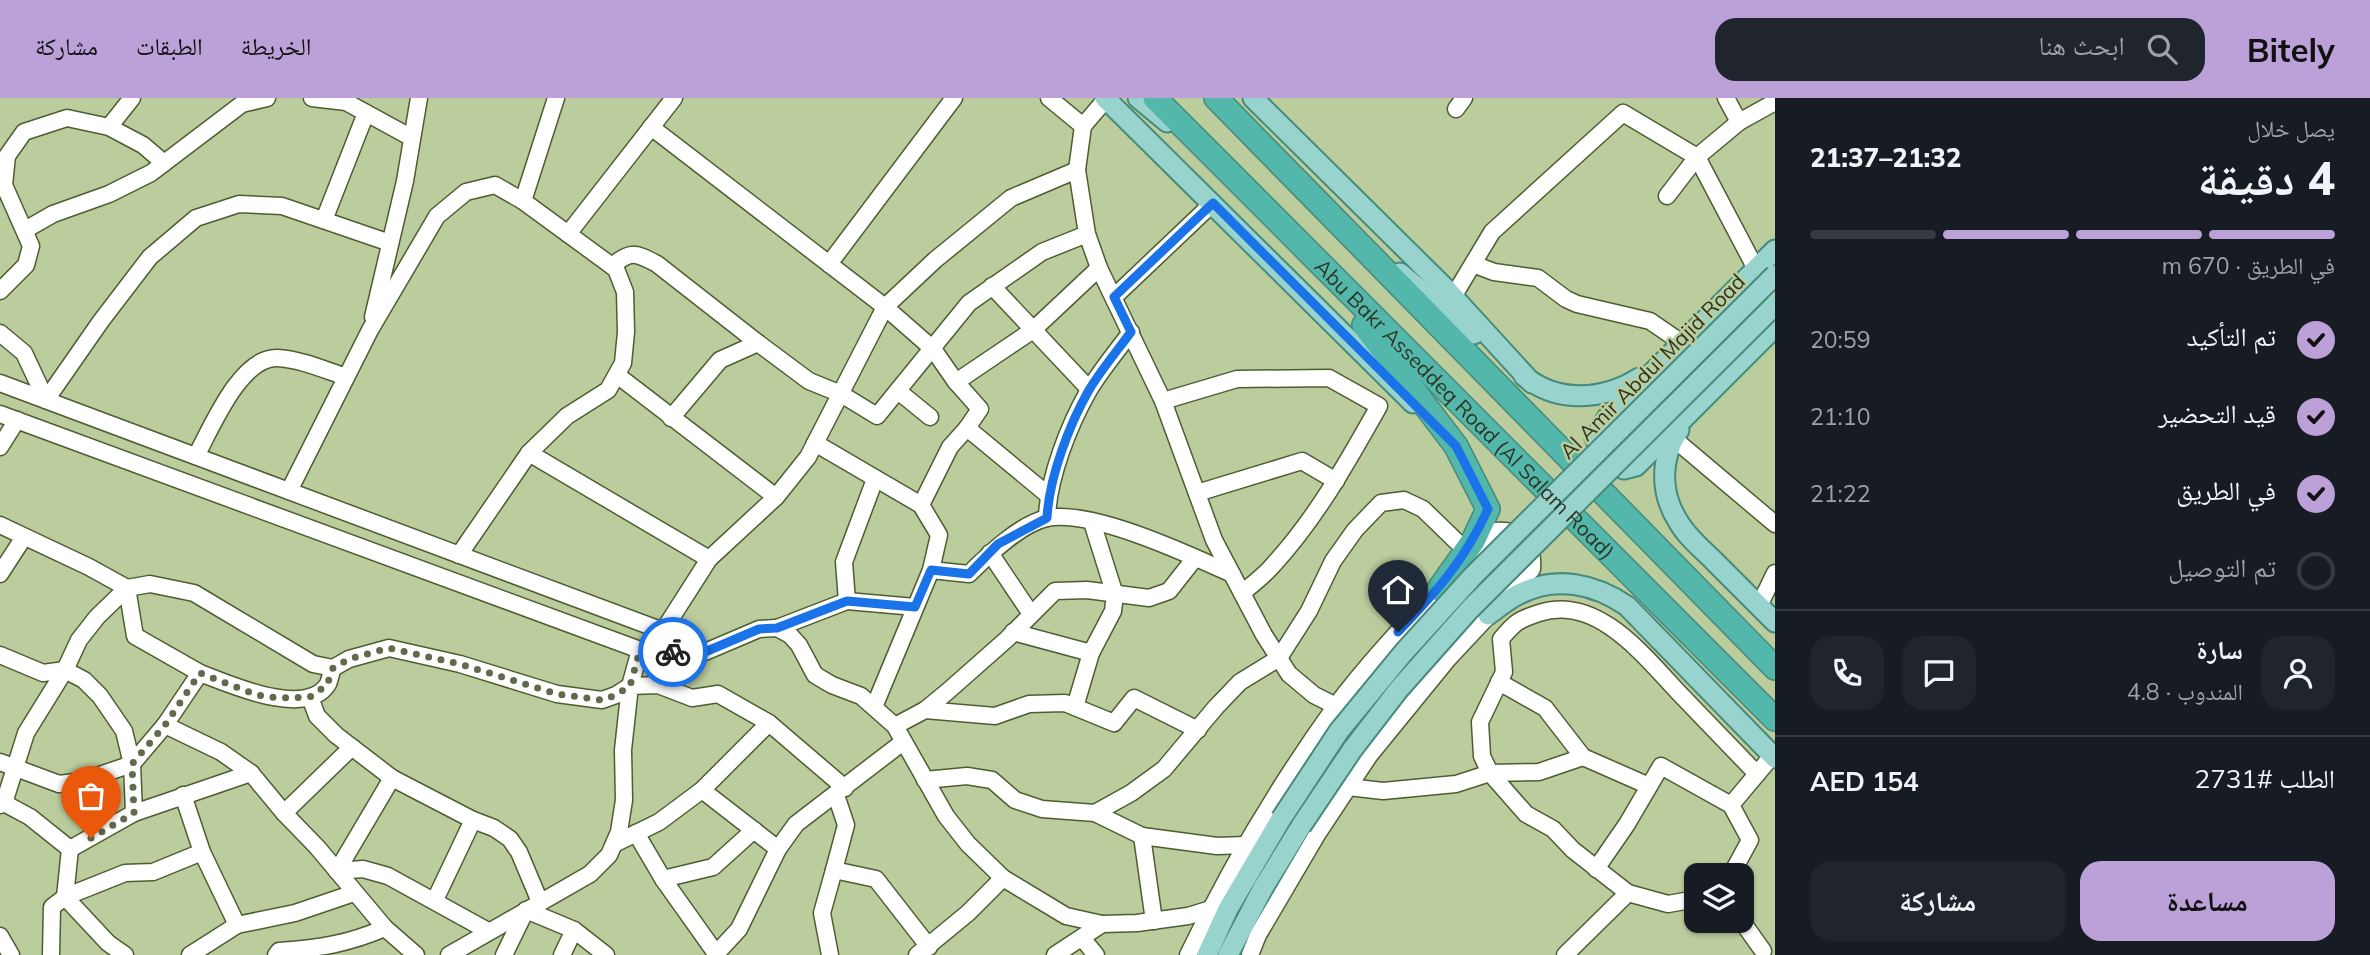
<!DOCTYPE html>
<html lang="ar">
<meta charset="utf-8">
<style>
body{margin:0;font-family:Mulish,"Noto Naskh Arabic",sans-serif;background:#20242c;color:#f1f3f6;direction:rtl;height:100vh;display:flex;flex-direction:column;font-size:26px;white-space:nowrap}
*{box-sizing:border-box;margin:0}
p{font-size:23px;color:#9ea1a6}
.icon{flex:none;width:38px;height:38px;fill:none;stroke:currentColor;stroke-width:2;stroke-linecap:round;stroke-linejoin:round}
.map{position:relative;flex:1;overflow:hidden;direction:ltr}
.side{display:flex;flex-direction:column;background:#171b24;width:595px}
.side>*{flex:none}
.buttons{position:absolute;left:1684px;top:765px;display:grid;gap:14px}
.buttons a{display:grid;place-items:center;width:70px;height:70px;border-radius:14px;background:#171b24;box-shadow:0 2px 5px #0004;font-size:35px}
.pin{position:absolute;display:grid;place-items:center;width:60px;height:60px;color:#fff;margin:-72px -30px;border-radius:50% 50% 50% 0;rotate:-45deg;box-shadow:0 0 7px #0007}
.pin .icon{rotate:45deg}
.courier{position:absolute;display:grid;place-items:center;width:70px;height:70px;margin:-35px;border:5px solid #1a73e8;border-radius:50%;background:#fff;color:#222;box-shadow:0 2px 9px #0007}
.summary em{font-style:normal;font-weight:800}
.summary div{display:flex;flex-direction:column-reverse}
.summary{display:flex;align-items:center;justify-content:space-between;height:119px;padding:0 35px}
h1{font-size:46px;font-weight:800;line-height:52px}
.bar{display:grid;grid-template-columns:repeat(4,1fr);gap:10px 7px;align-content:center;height:84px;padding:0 35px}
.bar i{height:9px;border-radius:5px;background:#363941}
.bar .active{background:#bba1d7}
.bar p{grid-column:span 4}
.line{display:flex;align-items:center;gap:18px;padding:0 35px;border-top:2px solid #363941}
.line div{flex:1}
.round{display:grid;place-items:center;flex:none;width:74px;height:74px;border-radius:21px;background:#20242c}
ol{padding:0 35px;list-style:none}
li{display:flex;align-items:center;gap:21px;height:77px}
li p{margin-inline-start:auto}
li .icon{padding:7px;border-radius:50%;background:#bba1d7;color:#111;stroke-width:4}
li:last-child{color:#9ea1a6}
li i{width:38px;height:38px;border:4px solid #363941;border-radius:50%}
.button{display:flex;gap:14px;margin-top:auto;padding:14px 35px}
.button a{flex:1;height:80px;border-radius:21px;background:#bba1d7;color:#111;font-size:28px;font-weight:800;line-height:80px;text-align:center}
.button a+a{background:#20242c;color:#f1f3f6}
header{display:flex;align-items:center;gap:42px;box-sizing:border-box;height:98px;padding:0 35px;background:#bba1d7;color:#111}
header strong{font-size:33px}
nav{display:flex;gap:38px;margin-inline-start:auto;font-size:24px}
.search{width:490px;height:63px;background:#20242c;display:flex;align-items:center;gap:18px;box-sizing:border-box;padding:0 24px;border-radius:21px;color:#9ea1a6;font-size:26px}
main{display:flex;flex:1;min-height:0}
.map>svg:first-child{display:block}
</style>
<header>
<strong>Bitely</strong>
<div class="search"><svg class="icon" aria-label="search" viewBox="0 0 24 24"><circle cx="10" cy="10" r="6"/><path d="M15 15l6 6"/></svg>ابحث هنا</div>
<nav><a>الخريطة</a><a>الطبقات</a><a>مشاركة</a></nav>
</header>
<main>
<section class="side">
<div class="summary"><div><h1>4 دقيقة</h1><p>يصل خلال</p></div><em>21:32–21:37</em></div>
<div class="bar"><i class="active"></i><i class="active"></i><i class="active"></i><i></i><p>في الطريق · 670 m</p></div>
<ol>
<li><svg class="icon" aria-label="check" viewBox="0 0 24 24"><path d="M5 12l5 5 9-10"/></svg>تم التأكيد<p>20:59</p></li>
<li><svg class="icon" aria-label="check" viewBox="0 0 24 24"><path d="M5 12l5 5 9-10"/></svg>قيد التحضير<p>21:10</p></li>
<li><svg class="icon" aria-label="check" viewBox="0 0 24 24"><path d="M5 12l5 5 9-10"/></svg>في الطريق<p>21:22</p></li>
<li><i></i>تم التوصيل</li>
</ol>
<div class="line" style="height:126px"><a class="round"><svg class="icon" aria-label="person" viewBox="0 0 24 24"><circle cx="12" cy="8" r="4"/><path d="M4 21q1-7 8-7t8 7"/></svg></a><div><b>سارة</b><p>المندوب · 4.8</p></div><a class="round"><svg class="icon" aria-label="chat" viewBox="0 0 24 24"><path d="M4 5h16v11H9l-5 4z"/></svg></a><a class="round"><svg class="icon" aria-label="phone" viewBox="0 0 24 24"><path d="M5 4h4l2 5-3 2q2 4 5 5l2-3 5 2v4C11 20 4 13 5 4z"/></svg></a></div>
<div class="line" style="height:91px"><div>الطلب #2731</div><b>AED 154</b></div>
<div class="button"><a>مساعدة</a><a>مشاركة</a></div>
</section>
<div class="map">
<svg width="1775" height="857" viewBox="0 0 1775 857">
<rect width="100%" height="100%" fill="#bccd9d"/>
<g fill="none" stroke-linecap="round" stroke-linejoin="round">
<!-- minor casing -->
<g stroke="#4e5d31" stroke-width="19">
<g id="minor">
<polyline points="312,0 346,4 412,40"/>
<polyline points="1049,0 1083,28"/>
<polyline points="1726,0 1739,24"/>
<polyline points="1106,1 1083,28 1077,72 1087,136 1099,170 1163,303 1214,442 1264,537 1289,576 1314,597 1336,608"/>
<polyline points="1456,11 1464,0"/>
<polyline points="109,29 132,0"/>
<polyline points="651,29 885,209 933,251 956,284 980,311 967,330 1048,397"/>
<polyline points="1667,98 1697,59 1739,24 1775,4"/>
<polyline points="523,103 556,0"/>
<polyline points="324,122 366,15"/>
<polyline points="25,132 53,116 109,96 151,75 242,6 267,0"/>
<polyline points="568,136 674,0"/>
<polyline points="829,166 954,0"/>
<polyline points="1473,166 1494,174 1538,180 1566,201 1577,206 1650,223 1682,245"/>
<path d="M 612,168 C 631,152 636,155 657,166 L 758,245"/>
<polyline points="992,188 1089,291"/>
<polyline points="0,193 26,167 31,148 4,87 7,58 24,34 67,20 109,29 143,47 164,65"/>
<polyline points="1114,199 1213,105"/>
<polyline points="1453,199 1492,134 1623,15 1697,59 1756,171"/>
<polyline points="373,219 405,83 419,0"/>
<polyline points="0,235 24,255 46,302"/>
<polyline points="617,277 776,399"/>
<polyline points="956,284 1033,232 1099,170"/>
<polyline points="0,285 663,533 675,554 640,552 0,316"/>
<polyline points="898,293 930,319"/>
<polyline points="46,302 101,223 150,159 196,120 239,106 282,108 390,145"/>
<path d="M 1163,303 L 1237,281 L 1329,280 L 1379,308 C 1348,363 1317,419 1274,466 C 1265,477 1253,486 1242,495"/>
<polyline points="671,320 720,262 758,245 809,283 841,296 877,318 969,205 1042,154 1087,136"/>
<polyline points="1673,340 1775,426"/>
<polyline points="815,345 921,407 939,437 931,472 874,609"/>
<polyline points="0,349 17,322"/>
<polyline points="529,355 709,461"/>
<path d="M 196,358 C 211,331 240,259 277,260 C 300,261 325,272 346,279"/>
<polyline points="289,393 370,232 437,118 466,94 495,87 523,103 616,171 625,194 626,234 623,265 608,292 567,318 529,355 459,457"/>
<polyline points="1197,395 1302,363 1336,383"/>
<polyline points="921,407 950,349 967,330"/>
<path d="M 1047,420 C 1048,380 1069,327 1089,292 C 1101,272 1117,253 1131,234"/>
<polyline points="0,427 89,469 127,490 135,538 200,575 165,627 132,666 82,683 59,686 0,664"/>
<polyline points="990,455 1031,516"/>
<path d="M 931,472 L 969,476 C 988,457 1020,426 1047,420 C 1092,411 1190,457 1232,476"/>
<polyline points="0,476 24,439"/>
<polyline points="847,503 844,464 875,381"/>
<polyline points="1759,508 1775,475"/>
<polyline points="777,530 847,503 915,509"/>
<polyline points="663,533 709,461 776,399 808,359 885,209 935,162 1011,100 1077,72"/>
<polyline points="1013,534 1091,555"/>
<polyline points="675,554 705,554 759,531 777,530 790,537 799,547 815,577 832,587 861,598 895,628 946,718 968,746 1003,780 1066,818 1102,826 1137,825 1188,818 1211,811"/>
<polyline points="0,557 43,575 65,572 84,582 100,598 124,633 132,666 134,715"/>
<path d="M 200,575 C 229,586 306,621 328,586 C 330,581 331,575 333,570"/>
<polyline points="1499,584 1545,610 1583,659 1649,688"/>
<polyline points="310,599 317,618 336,637 392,680 473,722 494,730 510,741 519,754 540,804"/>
<polyline points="1075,609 1091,555 1113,513 1115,497 1092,424"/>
<polyline points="925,612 995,618 1029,606 1065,605 1114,625 1134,600 1198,632"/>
<polyline points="165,627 221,654 251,675 284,715 317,749 385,830 416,857"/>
<polyline points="895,628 925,612 947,594 1007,541 1055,493 1087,492 1149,500 1169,493 1195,460"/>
<polyline points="925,682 967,678 992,682 1015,702 1042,711 1095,715 1142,738 1217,748 1246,747"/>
<polyline points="1348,689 1383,693 1456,686 1490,675 1539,674 1583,659"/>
<polyline points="702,692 778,751"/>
<polyline points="183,697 202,754 237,827"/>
<polyline points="836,697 846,727 834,772 876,781 929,849"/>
<polyline points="4,705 26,635 65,572 79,542 97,519 127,490 150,486 194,495 313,566 333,570 349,561 389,550 460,566 557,596 602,602 616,597 630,588 640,552"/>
<polyline points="0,707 4,705 30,719 70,751"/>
<polyline points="284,715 352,649"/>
<polyline points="1095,715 1131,695 1164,671 1216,609 1240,584 1279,560 1309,513 1333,463 1355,432 1381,405 1404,402 1423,411 1457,444"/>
<polyline points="636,735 663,781 717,857"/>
<polyline points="1142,738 1154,823"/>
<polyline points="614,746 659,724 702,692 769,625"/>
<polyline points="70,751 134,715 251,675"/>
<polyline points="70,751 65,799 108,845 125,857"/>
<polyline points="1596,771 1627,726 1661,668 1731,707"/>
<polyline points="337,773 363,771 388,778 488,833"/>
<polyline points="337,773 392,680"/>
<polyline points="1731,777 1750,742 1731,707 1772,658"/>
<polyline points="663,781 713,769 754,732"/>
<path d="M 1696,801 L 1668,806 L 1628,795 L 1573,752 L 1553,731 L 1526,716 L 1490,675 L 1482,658 L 1480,624 L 1504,574 L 1501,541 C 1515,524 1518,522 1539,515 C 1597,496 1644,558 1679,595 C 1705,622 1731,649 1757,676"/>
<polyline points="435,802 473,722"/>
<polyline points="1741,822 1763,853"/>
<polyline points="0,838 11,857"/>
<polyline points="1082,840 1096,857"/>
<polyline points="716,856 739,831 778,751 796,726 903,644"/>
<polyline points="51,857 52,809 65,799 125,775 153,774 202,754"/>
<polyline points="190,857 237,827 295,815 354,795"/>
<path d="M 276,857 L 279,853 C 321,850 347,846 385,830"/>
<polyline points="449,857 590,776 609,757 619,734 624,702 623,652 630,588 658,587 692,600 718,596 769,625 845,690"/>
<polyline points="504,857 526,812 574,832 606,857"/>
<polyline points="562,857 574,832"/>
<polyline points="830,857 822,815 834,772"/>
<polyline points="917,857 968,815 1003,780"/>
<polyline points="1055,857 1102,826"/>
<path d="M 1188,857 C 1229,771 1279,687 1335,609 C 1368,565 1406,524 1445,485"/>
<path d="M 1250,857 L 1258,837 L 1318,735 L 1369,658 L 1448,561 L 1532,471 C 1534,444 1523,431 1496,433 L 1470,459"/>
<polyline points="1565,857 1628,795"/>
</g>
</g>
<!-- major casing -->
<g stroke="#468a7b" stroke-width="23">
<g id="major">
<polyline points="1105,0 1413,305"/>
<polyline points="1138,0 1167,24"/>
<polyline points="1253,0 1446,191 1532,285"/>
<polyline points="1775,152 1607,320 1595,340 1604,362 1624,371 1636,368 1775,229"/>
<polyline points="1400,175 1474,236"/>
<path d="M 1524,278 C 1558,306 1604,302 1639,280"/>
<path d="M 1679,332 C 1660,360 1660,395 1678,423 C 1686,438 1702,451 1714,463 C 1734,483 1755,504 1775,524"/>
<path d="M 1488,517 C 1498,510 1508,501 1519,496 C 1556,477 1595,486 1627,508 L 1775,660"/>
<polyline points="1207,857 1228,811 1281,721"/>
<polyline points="1228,857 1263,790 1301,728"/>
</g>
</g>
<!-- highway casing -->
<g stroke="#468a7b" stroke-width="26">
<g id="highway">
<path id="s1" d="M 1155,0 L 1775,621"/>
<polyline points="1216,0 1775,570"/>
<polyline points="1364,227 1456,348 1488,411 1473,443 1439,491"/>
</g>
</g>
<!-- minor -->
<use href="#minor" stroke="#fff" stroke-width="16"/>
<!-- major -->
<use href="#major" stroke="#98d4cd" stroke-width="19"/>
<!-- highway -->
<use href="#highway" stroke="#53b8ab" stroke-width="23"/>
<!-- major-bridge casing -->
<g stroke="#468a7b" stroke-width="23" stroke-linecap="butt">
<g id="major-bridge">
<polyline points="1281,721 1339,633 1404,554 1473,478 1775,177"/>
<polyline points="1301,728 1352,652 1399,591 1470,511 1775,207"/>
</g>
</g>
<!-- major-bridge -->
<use href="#major-bridge" stroke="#98d4cd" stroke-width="19"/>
</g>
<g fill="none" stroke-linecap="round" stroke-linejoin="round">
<!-- done -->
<polyline stroke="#606a4d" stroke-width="7" stroke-dasharray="0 12.6" points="91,740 134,715 132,666 165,627 200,575 257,597 279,600 310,599 327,587 333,570 349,561 389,550 460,566 557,596 602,602 616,597 630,588 640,552 673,554"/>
<!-- route -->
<path stroke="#1a73e8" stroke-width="9" d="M 673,554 L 705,554 L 759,531 L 777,530 L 847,503 L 915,509 L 931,472 L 969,476 L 998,446 L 1047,420 C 1049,380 1069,327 1089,292 C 1101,272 1117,253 1131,234 L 1114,199 L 1213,105 L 1456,348 L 1488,411 C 1465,462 1436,494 1398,534"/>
</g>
<g text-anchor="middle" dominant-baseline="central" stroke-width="5" stroke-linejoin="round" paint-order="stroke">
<!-- street labels -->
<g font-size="21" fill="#2e3522" stroke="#bccd9d">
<text transform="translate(1652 268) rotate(-45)">Al Amir Abdul Majid Road</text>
<text stroke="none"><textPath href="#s1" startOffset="439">Abu Bakr Asseddeq Road (Al Salam Road)</textPath></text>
</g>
</g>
</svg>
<div class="buttons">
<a><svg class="icon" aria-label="layers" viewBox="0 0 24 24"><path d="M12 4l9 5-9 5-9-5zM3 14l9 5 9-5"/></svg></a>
</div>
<div class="pin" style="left:91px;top:740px;background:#ea580c"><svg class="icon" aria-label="bag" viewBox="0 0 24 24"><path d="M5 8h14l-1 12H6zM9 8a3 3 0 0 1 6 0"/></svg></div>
<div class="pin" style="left:1398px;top:534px;background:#1f2937"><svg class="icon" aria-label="home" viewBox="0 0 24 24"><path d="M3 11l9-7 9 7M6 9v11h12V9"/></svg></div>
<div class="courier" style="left:673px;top:554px"><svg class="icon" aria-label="bike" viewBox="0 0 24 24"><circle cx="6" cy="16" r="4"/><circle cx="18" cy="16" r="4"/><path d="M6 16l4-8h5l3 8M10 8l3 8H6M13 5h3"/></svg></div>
</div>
</main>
